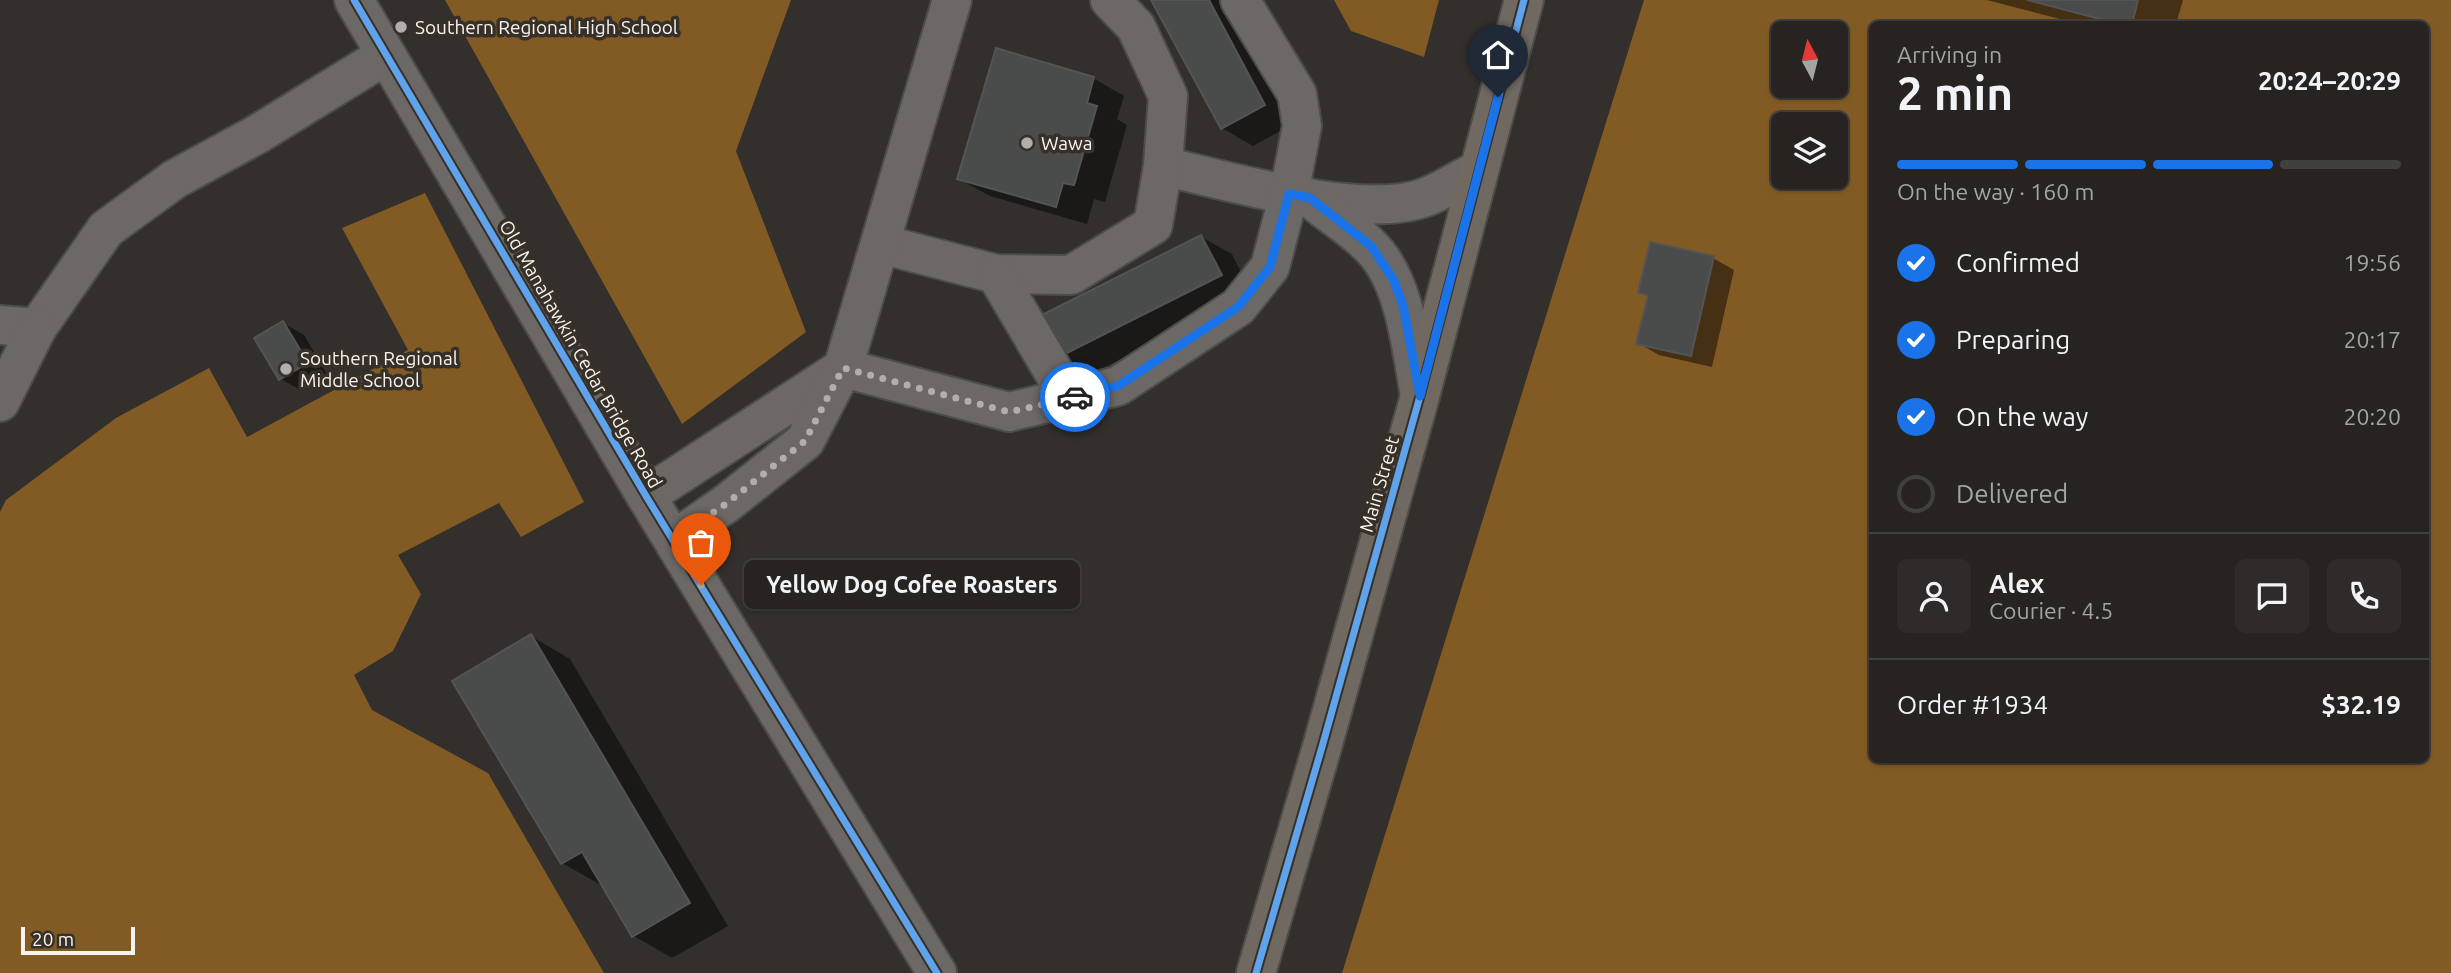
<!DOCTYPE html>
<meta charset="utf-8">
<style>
body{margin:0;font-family:Ubuntu,sans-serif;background:#2e2b2a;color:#f1f3f6;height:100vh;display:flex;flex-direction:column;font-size:26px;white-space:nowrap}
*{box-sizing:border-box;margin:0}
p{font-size:23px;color:#a4a4a5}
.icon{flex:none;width:38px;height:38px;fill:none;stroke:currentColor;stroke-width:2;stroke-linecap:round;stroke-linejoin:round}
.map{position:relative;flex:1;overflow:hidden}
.side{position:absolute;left:1869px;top:21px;width:560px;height:742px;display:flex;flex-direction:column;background:#262321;border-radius:10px;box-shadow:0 2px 5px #0004,0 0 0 2px #42403f}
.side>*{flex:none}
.needle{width:46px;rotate:353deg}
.controls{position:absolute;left:1771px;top:21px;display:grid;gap:14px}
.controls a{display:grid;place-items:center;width:77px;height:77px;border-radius:10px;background:#262321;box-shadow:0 2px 5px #0004,0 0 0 2px #42403f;font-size:35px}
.scale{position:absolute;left:21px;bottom:18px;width:114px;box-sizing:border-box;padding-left:7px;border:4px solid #f8f3ef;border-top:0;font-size:19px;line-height:24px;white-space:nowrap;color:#f8f3ef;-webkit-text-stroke:5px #363028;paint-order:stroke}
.pin{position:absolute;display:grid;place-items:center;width:60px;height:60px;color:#fff;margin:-72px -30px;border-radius:50% 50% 50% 0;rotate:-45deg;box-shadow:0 0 7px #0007}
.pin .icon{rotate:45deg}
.courier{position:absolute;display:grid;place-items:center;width:70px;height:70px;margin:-35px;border:5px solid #1a73e8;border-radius:50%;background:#fff;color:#222;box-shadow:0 2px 9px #0007}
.bubble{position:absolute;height:49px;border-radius:10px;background:#262321;box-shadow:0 2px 5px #0004,0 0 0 2px #42403f;font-size:23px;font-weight:700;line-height:49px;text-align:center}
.summary em{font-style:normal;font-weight:700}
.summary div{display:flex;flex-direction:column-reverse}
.summary{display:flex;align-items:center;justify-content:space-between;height:119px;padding:0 28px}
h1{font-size:46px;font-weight:700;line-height:52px}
.bar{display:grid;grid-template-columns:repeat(4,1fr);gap:10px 7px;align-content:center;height:84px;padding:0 28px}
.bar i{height:9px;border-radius:5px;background:#42403f}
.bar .selected{background:#1a73e8}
.bar p{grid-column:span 4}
.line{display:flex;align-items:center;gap:18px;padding:0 28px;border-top:2px solid #42403f}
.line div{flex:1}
.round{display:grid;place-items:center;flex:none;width:74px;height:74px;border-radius:10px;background:#2e2b2a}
ol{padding:0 28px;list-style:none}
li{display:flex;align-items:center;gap:21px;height:77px}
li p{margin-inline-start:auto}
li .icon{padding:7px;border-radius:50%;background:#1a73e8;color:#fff;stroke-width:4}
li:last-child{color:#a4a4a5}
li i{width:38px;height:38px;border:4px solid #42403f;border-radius:50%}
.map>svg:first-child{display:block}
</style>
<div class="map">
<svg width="2451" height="973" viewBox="0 0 2451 973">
<rect width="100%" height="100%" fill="#322f2c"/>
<!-- forest -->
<g fill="#825a24" fill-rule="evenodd">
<polygon points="445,0 791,0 736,151 806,332 682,424"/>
<polygon points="1334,0 1439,0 1424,57 1351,31"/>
<path d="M 1644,0 L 2451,0 L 2451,973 L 1342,973 ZM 1872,24 L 2426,24 L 2426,760 L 1872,760 ZM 1783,33 L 1836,33 L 1836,86 L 1783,86 ZM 1783,124 L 1836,124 L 1836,177 L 1783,177 Z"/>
<polygon points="425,193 584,502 521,537 499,503 398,555 421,594 393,651 354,675 372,710 488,773 604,973 0,973 0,512 6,500 116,418 209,368 247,437 408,350 342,228"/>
</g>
<!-- shadow -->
<g fill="#0007">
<polygon points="1153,0 1229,0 1295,123 1253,146 1222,128"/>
<polygon points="1987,0 2183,0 2176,24 2079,24"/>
<polygon points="1093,78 1124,96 1117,119 1127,125 1105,202 1094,199 1087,224 990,196 959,179"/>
<polygon points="1201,237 1232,254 1251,293 1089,375 1058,357"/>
<polygon points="1713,258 1734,270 1712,367 1659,355 1638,343 1649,297 1640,292"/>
<polygon points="283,323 304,335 328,376 302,391 281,379"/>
<polygon points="531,636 570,659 728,926 672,958 634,936 603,884 601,885 562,863"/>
</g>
<!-- building -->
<g fill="#4a4b4b" stroke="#545455" stroke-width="2">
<polygon points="1151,0 1209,0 1265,105 1221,129"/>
<polygon points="2027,0 2138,0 2132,24 2119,24"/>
<polygon points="996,48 1094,77 1087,103 1097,106 1074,185 1063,183 1056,207 957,179"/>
<polygon points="1201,235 1222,275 1057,358 1036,318"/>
<polygon points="1650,242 1714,256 1691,356 1636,344 1648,295 1638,293"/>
<polygon points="283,321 308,363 279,380 254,338"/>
<polygon points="531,634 690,903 632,937 582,852 561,864 452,681"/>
</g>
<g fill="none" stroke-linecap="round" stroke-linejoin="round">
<!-- minor casing -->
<g stroke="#4e4c49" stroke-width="42">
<g id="minor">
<polyline points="354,0 646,496 937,973"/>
<path d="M 1163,166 C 1228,181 1364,221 1426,197 C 1444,190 1461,179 1478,170"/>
<path d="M 1310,198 C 1329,214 1352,228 1369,245 C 1406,280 1411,349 1420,396"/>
<polyline points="881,244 996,274 1071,275 1153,225 1163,166 1168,96 1136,27 1110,0"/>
<polyline points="996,274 1069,398"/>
<polyline points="0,325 37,328 106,229 175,179 256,135 386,55"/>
<polyline points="0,402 37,328"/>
<polyline points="646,496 843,368 1009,412 1118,386 1238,307 1270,267 1289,194 1302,126 1297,94 1240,0"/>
<polyline points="674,540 727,503 805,441 843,368 952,0"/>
</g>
</g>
<!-- highway casing -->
<g stroke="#4e4c49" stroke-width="42">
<polyline id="highway" points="1256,973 1322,747 1420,396 1524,0"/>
</g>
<!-- minor -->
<use href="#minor" stroke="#6b6865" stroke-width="38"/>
<!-- highway -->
<use href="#highway" stroke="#6f6961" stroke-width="38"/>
<!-- cycleway casing -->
<g stroke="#363028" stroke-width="11">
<g id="cycleway">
<polyline points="354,0 646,496 937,973"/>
<polyline points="1256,973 1322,747 1420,396 1524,0"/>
</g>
</g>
<!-- cycleway -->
<use href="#cycleway" stroke="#60a3ed" stroke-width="7"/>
</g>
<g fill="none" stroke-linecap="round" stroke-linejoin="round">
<!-- done -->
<polyline stroke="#b3aeab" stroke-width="7" stroke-dasharray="0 12.6" points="701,585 674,540 727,503 805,441 843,368 1009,412 1075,397"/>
<!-- route -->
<polyline stroke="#1a73e8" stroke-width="9" points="1075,397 1118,386 1238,307 1270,267 1289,194 1310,198 1371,246 1393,279 1403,305 1420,396 1498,97"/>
</g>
<!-- markers -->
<g fill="#b3aeab" stroke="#363028" stroke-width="2.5">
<circle cx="401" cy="27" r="7"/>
<circle cx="1027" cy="143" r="7"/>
<circle cx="286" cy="369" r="7"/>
</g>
<g text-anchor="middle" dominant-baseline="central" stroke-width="7" stroke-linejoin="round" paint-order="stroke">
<!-- poi labels -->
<g font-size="19" fill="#f8f3ef" stroke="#363028" text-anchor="start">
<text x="415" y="27">Southern Regional High School</text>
<text x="1041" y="143">Wawa</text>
<text x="300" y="358">Southern Regional<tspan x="300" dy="22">Middle School</tspan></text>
</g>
<!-- street labels -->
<g font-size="19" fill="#f8f3ef" stroke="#363028">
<text transform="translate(581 354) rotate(60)">Old Manahawkin Cedar Bridge Road</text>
<text transform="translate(1379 484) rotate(-74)">Main Street</text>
</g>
</g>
</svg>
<div class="controls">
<a><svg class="needle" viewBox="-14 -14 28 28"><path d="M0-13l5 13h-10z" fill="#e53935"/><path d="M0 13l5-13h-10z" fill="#a4a4a5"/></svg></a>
<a><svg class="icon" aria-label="layers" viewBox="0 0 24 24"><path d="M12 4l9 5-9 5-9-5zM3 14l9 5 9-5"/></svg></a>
</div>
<div class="scale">20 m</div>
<div class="pin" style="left:701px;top:585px;background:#ea580c"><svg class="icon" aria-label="bag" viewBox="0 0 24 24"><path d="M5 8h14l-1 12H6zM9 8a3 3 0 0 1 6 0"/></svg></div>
<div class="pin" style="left:1498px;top:97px;background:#1f2937"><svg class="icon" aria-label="home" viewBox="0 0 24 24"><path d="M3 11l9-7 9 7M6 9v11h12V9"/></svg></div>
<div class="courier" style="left:1075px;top:397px"><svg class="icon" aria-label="car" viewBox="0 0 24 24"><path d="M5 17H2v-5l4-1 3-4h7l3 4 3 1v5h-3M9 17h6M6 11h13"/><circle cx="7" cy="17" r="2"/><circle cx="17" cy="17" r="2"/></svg></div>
<div class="bubble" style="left:744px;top:560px;width:336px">Yellow Dog Cofee Roasters</div>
<section class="side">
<div class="summary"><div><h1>2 min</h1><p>Arriving in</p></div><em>20:24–20:29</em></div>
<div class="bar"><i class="selected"></i><i class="selected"></i><i class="selected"></i><i></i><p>On the way · 160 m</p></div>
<ol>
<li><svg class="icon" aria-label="check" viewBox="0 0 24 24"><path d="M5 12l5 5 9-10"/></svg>Confirmed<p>19:56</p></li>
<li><svg class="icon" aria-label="check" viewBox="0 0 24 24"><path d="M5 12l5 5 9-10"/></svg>Preparing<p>20:17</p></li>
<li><svg class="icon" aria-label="check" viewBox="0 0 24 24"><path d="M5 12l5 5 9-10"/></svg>On the way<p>20:20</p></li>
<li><i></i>Delivered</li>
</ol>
<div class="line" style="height:126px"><a class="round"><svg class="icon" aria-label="person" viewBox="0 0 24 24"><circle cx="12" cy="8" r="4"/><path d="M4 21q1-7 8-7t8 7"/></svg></a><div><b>Alex</b><p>Courier · 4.5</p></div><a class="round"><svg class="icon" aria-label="chat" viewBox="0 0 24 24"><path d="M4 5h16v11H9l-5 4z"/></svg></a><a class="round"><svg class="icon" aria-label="phone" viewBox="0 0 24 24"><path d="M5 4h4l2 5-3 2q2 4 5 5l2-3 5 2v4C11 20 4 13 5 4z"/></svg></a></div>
<div class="line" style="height:91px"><div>Order #1934</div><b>$32.19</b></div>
</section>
</div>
